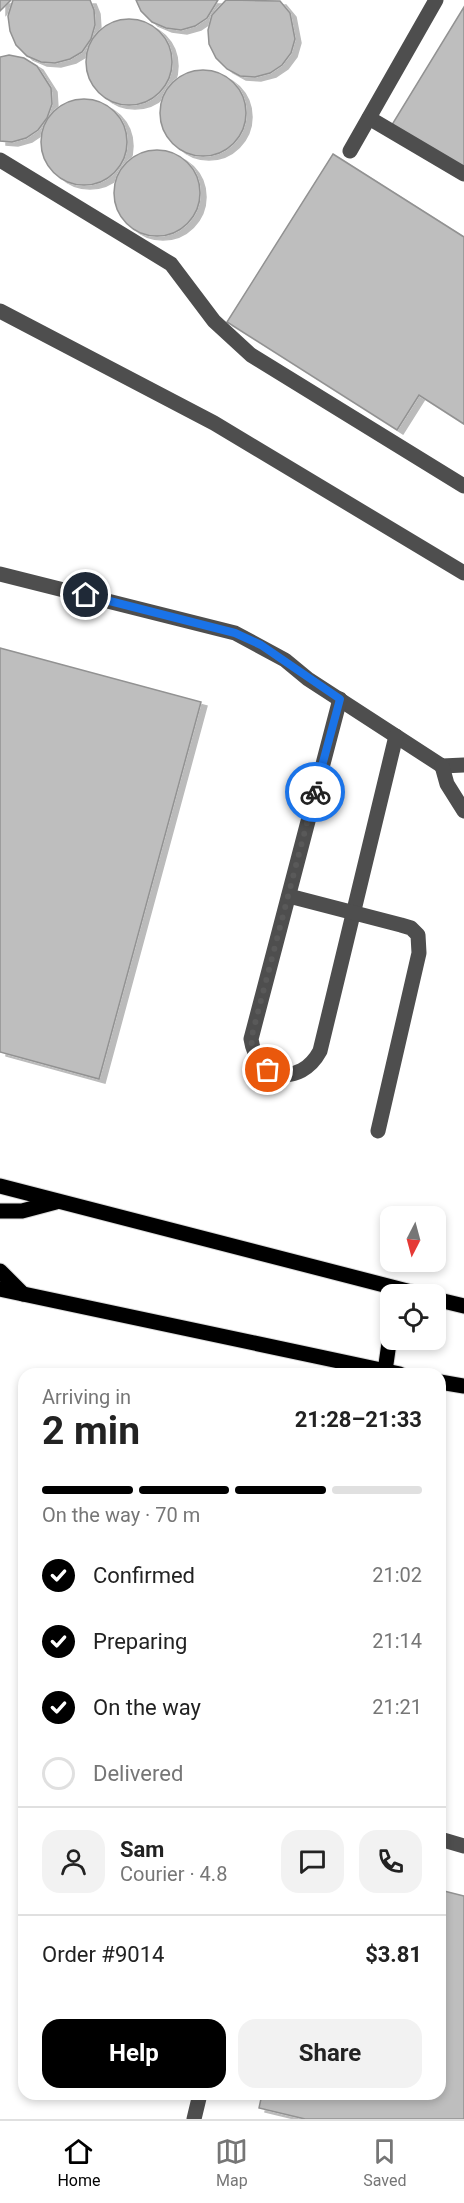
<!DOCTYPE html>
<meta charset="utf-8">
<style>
body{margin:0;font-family:Roboto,sans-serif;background:#f2f2f2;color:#222;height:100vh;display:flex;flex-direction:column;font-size:22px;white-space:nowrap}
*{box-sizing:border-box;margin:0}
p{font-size:20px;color:#767676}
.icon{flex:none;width:33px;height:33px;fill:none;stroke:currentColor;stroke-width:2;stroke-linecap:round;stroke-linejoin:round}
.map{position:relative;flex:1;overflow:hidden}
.drawer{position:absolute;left:18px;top:1368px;width:428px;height:732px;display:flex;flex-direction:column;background:#fff;border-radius:18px;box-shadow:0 3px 9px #0003}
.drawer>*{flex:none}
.needle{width:39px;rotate:186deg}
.buttons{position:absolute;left:380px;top:1206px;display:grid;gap:12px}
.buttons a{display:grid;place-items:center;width:66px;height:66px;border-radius:12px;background:#fff;box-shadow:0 3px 9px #0003;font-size:30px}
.pin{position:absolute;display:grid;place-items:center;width:51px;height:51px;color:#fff;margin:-26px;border:3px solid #fff;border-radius:50%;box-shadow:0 2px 6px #0007}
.courier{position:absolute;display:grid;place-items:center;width:60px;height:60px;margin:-30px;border:4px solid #1a73e8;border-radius:50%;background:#fff;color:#222;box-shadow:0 2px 8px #0007}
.overview em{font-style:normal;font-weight:700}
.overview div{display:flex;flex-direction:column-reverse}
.overview{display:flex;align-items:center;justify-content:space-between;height:102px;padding:0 24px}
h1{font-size:39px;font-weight:700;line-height:45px}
.bar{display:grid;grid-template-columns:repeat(4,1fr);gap:9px 6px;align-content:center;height:72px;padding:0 24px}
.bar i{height:8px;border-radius:4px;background:#e0e0e0}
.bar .on{background:#000}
.bar p{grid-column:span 4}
.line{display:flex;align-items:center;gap:15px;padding:0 24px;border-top:2px solid #e0e0e0}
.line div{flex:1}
.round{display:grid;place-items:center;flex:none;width:63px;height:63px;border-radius:18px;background:#f2f2f2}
ol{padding:0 24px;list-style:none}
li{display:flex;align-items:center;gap:18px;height:66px}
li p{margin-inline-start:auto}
li .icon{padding:6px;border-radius:50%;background:#000;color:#fff;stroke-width:4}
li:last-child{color:#767676}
li i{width:33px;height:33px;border:3px solid #e0e0e0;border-radius:50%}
.action{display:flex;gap:12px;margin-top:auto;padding:12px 24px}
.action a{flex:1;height:69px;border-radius:18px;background:#000;color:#fff;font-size:24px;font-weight:700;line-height:69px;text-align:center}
.action a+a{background:#f2f2f2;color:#222}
.menu{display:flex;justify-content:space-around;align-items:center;height:84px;border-top:2px solid #e0e0e0;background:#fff;font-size:16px;color:#767676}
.menu a{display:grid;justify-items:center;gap:3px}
.menu .on{color:#000}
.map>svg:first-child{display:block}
</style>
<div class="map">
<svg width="464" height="2119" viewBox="0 0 464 2119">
<defs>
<filter id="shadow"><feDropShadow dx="6" dy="4" stdDeviation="0" flood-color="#0004"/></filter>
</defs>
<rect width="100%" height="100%" fill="#fff"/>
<!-- building -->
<g fill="#bebebe" stroke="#929292" stroke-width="1.5" filter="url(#shadow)">
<polygon points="0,0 11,0 0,11"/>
<polygon points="13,0 90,0 94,10 95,25 91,39 82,52 70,59 55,63 41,62 27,56 16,45 10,31 8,16"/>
<polygon points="136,0 218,0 207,18 195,26 181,30 166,28 152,22 141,11"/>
<polygon points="226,0 280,1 290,13 295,39 291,53 282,65 270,73 255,77 240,76 227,69 216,58 209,44 208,30 212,15"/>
<polygon points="464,7 464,172 390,128"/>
<circle cx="129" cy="62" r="43"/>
<polygon points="9,55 24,58 37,66 51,88 52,104 47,118 38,130 26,138 12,142 0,141 0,57"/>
<circle cx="203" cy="113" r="43"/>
<circle cx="84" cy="142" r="43"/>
<circle cx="157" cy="193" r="43"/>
<polygon points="333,154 464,237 464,424 419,395 397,430 227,322"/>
<polygon points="0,648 201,702 99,1079 0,1052"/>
<polygon points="440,1890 464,1896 464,2119 305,2119 259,2108 262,2094 440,2094"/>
</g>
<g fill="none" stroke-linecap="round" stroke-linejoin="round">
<!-- major casing -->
<g stroke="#dbdbdb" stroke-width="17">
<g id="major">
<polyline points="0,1186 419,1294"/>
<polyline points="0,1211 22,1211 56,1202"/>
<polyline points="0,1271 23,1294"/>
<polyline points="0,1289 400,1374"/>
<polyline points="435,1299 464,1306"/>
<polyline points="385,1371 390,1336"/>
<polyline points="440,1382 464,1386"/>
</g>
</g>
<!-- minor -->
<g stroke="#4e4e4e" stroke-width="15">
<polyline points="369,118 464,174"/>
<polyline points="350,151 436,0"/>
<polyline points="0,160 171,264 214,321 251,355 464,486"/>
<polyline points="0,311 214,423 464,573"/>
<polyline points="0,574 235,633 285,660 308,679 442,766 464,765"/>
<path d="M 340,699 L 251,1039 C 257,1079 300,1088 320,1051 L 396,736"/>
<polyline points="442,766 447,784 464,811"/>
<polyline points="289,896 401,925 411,928 418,935 419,953 378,1131"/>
<polyline points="440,1839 464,1846"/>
<polyline points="194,2119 200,2094"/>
</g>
<!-- major -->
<use href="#major" stroke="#000" stroke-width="15"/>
</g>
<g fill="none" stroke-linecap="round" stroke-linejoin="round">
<!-- done -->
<polyline stroke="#595959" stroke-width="6" stroke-dasharray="0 10.8" points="268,1070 253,1051 251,1039 315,792"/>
<!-- route -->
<polyline stroke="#1a73e8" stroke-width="8" points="86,595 235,633 261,645 340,699 315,792"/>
</g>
</svg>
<div class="buttons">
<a><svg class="needle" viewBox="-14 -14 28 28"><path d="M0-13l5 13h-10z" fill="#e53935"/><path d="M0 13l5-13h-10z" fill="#767676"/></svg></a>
<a><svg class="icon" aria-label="locate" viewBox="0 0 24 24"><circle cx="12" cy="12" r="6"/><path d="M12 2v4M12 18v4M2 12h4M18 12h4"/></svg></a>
</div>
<div class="pin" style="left:268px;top:1070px;background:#ea580c"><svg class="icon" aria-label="bag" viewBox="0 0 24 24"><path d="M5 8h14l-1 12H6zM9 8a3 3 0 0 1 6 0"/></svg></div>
<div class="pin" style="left:86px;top:595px;background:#1f2937"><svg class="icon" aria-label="home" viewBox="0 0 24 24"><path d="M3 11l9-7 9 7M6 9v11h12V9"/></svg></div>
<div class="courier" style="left:315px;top:792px"><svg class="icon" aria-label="bike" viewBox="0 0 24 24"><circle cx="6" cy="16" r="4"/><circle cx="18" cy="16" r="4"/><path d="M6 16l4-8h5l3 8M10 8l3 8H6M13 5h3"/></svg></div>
<section class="drawer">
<div class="overview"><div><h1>2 min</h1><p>Arriving in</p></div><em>21:28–21:33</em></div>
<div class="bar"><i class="on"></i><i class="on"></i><i class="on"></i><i></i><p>On the way · 70 m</p></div>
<ol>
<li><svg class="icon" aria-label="check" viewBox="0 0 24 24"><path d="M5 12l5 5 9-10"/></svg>Confirmed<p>21:02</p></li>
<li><svg class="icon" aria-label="check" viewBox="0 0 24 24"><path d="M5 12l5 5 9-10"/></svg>Preparing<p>21:14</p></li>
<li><svg class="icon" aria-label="check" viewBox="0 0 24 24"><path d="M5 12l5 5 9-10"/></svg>On the way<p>21:21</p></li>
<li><i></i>Delivered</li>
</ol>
<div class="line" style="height:108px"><a class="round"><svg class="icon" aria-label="person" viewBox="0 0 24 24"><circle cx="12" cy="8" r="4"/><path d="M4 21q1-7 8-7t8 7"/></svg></a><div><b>Sam</b><p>Courier · 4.8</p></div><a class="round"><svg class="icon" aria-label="chat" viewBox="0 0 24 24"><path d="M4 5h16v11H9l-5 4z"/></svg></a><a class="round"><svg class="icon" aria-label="phone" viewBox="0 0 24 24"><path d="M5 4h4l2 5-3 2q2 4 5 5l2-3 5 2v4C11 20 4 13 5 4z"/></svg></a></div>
<div class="line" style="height:78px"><div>Order #9014</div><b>$3.81</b></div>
<div class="action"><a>Help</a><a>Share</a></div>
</section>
</div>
<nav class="menu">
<a class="on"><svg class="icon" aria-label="home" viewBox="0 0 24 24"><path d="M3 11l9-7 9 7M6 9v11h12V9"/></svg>Home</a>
<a><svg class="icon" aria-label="map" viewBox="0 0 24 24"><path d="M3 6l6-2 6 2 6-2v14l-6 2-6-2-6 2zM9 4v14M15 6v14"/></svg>Map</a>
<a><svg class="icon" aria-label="saved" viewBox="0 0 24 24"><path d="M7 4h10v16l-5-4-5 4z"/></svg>Saved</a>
</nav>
